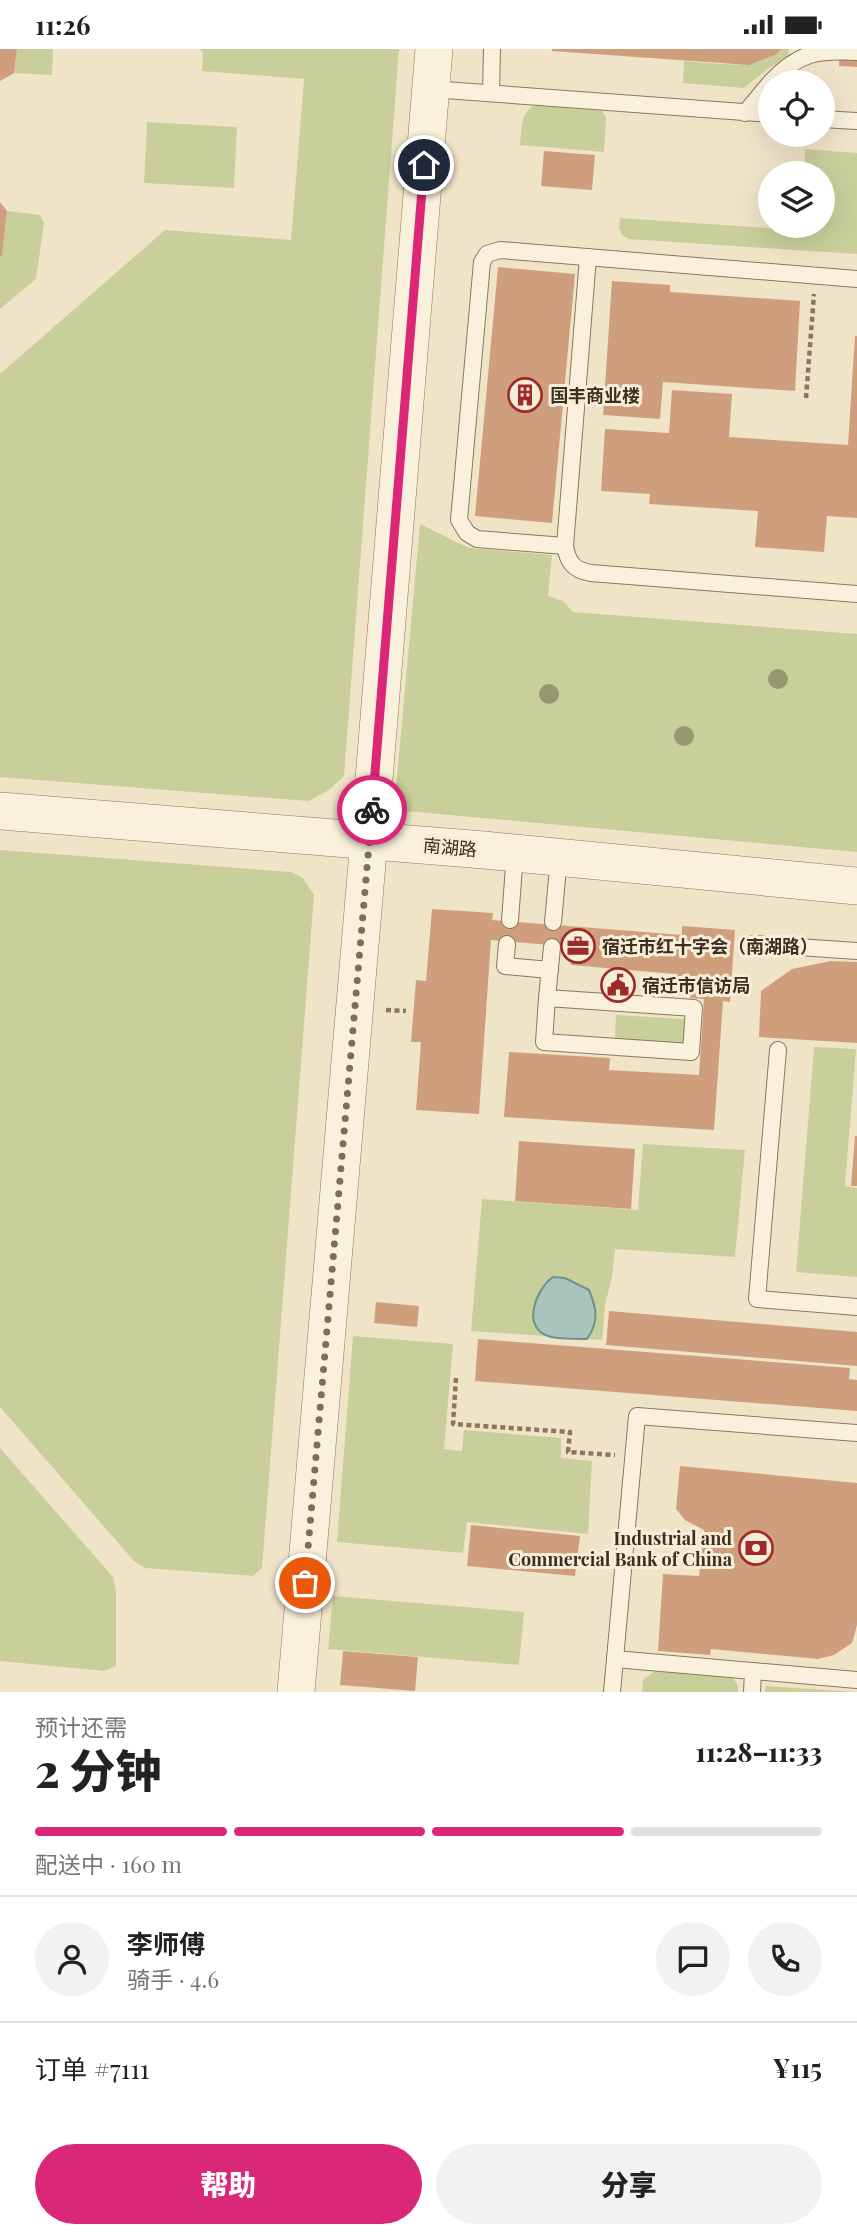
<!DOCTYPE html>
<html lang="zh">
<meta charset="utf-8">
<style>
body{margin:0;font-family:"Playfair Display","Noto Sans SC",serif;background:#f2f2f2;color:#222;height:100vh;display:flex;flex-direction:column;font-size:26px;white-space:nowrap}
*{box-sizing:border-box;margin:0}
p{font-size:23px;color:#767676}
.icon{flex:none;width:38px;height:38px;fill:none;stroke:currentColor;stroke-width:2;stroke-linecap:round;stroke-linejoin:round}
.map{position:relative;height:1643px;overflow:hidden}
.drawer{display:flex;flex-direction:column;background:#fff;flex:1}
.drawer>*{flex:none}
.tools{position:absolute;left:758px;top:21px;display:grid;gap:14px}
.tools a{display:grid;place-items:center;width:77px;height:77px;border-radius:50%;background:#fff;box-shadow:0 7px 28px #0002;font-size:35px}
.pin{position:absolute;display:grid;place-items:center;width:60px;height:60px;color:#fff;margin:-30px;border:4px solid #fff;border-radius:50%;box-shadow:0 2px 7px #0007}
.courier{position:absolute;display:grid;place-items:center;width:70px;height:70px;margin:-35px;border:5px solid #db2777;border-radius:50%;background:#fff;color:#222;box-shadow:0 2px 9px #0007}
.overview em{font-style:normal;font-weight:800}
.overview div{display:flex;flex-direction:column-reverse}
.overview{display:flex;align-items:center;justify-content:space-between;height:119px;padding:0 35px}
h1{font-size:46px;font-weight:800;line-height:52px}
.bar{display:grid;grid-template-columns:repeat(4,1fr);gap:10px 7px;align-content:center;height:84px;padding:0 35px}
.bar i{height:9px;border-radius:5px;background:#e0e0e0}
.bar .selected{background:#db2777}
.bar p{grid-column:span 4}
.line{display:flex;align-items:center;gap:18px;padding:0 35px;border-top:2px solid #e0e0e0}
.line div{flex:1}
.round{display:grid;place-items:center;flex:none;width:74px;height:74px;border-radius:37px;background:#f2f2f2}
.cta{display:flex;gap:14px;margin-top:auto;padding:14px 35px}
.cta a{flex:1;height:80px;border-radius:42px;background:#db2777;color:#fff;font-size:28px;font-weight:800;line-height:80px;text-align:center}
.cta a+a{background:#f2f2f2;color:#222}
.status{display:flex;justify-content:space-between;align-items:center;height:49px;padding:0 35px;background:#fff;direction:ltr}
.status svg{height:19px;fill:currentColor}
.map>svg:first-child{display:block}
</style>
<div class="status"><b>11:26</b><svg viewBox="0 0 49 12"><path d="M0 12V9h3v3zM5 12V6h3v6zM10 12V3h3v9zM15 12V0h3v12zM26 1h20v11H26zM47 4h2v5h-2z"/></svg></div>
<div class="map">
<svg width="857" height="1643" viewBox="0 0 857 1643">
<rect width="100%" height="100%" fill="#f0e4c8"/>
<!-- green -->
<g fill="#c9cf9b">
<polygon points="17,0 53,0 52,26 14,24"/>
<polygon points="200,0 399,0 344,727 329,741 309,752 0,728 0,325 165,181 291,191 304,30 202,22 203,3"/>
<path d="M 782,0 L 789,0 L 788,8 L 769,19 L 744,39 L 683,34 L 684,12 C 718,14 754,23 782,0 Z"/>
<path d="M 535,56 L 602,62 L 606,69 L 604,103 L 520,96 C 522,80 520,64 535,56 Z"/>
<polygon points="147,73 237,78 234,139 144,134"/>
<polygon points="805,100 857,104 857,205 628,190 622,186 619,179 620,169 799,181 800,177 822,177 822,124 804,124"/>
<polygon points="7,162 40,166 44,174 36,230 0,260 0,207 2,207"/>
<polygon points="420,475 469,499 552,506 548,547 563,552 573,563 857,585 857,803 394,761"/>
<polygon points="0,801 291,823 303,829 314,846 262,1519 253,1527 145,1519 134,1512 0,1358"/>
<polygon points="616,966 684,970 688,973 687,992 682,995 615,990"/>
<polygon points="814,998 856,1000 845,1137 857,1139 857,1228 796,1223"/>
<polygon points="643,1095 745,1101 735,1208 615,1200 612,1228 605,1256 602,1291 471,1282 482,1150 638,1161"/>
<polygon points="353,1287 453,1295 444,1400 462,1402 464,1381 561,1389 561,1409 592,1412 588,1485 467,1473 463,1504 337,1493"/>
<polygon points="0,1399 113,1528 116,1541 116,1617 104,1622 0,1612"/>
<polygon points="333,1547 524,1563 519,1616 328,1600"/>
<polygon points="659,1619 732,1627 738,1637 738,1643 642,1643 643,1631"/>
<polygon points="766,1637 857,1643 765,1643"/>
</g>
<!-- water -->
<path fill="#a9c4bc" stroke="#6f938a" stroke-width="2" d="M 553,1228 L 565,1229 L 589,1241 C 597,1260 599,1273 587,1290 C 575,1289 559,1291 548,1287 C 521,1278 536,1240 553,1228 Z"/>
<!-- building -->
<g fill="#cf9f7d">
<polygon points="0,0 17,0 14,24 0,32"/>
<polygon points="552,0 782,0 775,6 749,16 552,2"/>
<polygon points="840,0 857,0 857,18 839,17"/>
<polygon points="544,102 595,106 592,141 541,137"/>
<polygon points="0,153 7,162 2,208 0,207"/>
<polygon points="498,218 575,225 552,474 475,467"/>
<polygon points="612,232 670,236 670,243 800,252 795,342 663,333 660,370 603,366"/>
<polygon points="855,287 857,287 857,469 827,467 824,503 755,498 758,462 649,455 650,445 601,442 605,380 669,384 672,341 732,345 729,388 848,396"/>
<polygon points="432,860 493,864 492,871 682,886 682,877 735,881 730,953 723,952 714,1081 504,1068 509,1003 610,1009 609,1021 699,1026 704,950 690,949 690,941 674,940 675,925 571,916 572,907 586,908 587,899 491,891 479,1065 416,1061 421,993 411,993 416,931 426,932"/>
<polygon points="831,912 857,913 857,994 759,988 761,942 792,920"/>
<polygon points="855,1087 857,1087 857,1137 851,1137"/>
<polygon points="519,1092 635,1100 631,1160 515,1152"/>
<polygon points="376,1253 419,1257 417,1278 374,1274"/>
<polygon points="609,1262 857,1283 857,1317 606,1296"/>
<polygon points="478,1290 850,1319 849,1330 857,1331 857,1362 475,1332"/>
<polygon points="680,1417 857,1434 857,1576 852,1594 834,1606 818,1610 711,1600 710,1606 658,1602 663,1525 699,1527 704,1481 685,1471 676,1460"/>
<polygon points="471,1476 580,1487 575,1527 467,1517"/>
<polygon points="343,1602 418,1608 415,1642 340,1636"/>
</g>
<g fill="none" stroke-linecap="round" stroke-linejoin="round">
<!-- service casing -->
<g stroke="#8d765c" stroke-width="18">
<g id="service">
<path d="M 771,33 C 799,3 817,1 857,3"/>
<polyline points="431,40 770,65"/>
<polyline points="491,44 492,0"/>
<polyline points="745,64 770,34"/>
<polyline points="822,70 857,72"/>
<path d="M 588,208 L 565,497 C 568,513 573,521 591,524 L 857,545"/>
<polyline points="565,497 477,490 467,484 459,471 482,213 487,205 500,201 857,230"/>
<polyline points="510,871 515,804"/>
<polyline points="553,873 559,808"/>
<polyline points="507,895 505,917 550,921"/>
<polyline points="754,895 857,902"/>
<polyline points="547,949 544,993 691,1003 694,959 547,949 552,898"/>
<polyline points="778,1001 757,1250 857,1258"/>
<polyline points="615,1610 857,1631"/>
<polyline points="612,1643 637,1367 857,1384"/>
<polyline points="752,1643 753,1622"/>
</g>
</g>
<!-- tertiary casing -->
<g stroke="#8d765c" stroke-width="38">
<g id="tertiary">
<polyline points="0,762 484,801 857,837"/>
<polyline points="296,1643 369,791 434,0"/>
</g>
</g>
<!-- path -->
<g stroke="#8d765c" stroke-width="4.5" stroke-dasharray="5 3.5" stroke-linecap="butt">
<polyline points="806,349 814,245"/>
<polyline points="386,961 406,962"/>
<polyline points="456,1329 453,1375 570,1383 568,1403 615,1406"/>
</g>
<!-- service -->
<use href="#service" stroke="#faf1dc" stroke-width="16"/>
<!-- tertiary -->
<use href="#tertiary" stroke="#faf1dc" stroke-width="37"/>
</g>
<!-- trees -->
<g fill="#96986f">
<circle cx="778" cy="630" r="10"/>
<circle cx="549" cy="645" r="10"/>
<circle cx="684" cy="687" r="10"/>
</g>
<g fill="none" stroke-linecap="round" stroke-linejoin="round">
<!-- done -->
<polyline stroke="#7c6e5b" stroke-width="7" stroke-dasharray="0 12.6" points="305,1534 372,761"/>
<!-- route -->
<polyline stroke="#db2777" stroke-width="9" points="372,761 424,116"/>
</g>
<!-- icons -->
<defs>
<g id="building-ring" transform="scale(1.75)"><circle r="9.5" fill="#f7eed8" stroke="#9e2a2b" stroke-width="1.5"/><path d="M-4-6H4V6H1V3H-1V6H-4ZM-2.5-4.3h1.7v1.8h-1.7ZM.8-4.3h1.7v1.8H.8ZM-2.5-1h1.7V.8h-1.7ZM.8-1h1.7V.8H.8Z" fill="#9e2a2b"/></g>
<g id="office-ring" transform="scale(1.75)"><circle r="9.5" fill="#f7eed8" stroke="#9e2a2b" stroke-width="1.5"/><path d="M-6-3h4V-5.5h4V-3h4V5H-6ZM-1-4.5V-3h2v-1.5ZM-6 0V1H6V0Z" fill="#9e2a2b"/></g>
<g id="civic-ring" transform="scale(1.75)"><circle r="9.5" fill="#f7eed8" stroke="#9e2a2b" stroke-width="1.5"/><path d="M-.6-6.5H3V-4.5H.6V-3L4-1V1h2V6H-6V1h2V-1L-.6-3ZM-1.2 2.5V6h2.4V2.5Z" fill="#9e2a2b"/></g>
<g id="bank-ring" transform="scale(1.75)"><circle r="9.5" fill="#f7eed8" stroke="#9e2a2b" stroke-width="1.5"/><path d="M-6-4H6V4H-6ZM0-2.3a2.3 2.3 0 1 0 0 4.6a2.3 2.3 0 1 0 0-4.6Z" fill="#9e2a2b"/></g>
</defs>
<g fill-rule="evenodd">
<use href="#building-ring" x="525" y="346"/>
<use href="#office-ring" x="578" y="897"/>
<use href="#civic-ring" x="618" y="936"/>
<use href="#bank-ring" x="756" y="1499"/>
</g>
<g text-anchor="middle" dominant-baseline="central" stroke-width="6" stroke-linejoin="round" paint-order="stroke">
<!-- poi labels -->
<g font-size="18" font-weight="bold" fill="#3d2e20" stroke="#f7eed8" text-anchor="start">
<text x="550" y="346">国丰商业楼</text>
<text x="602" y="897">宿迁市红十字会（南湖路）</text>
<text x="642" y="936">宿迁市信访局</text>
<text x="732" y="1489" text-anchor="end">Industrial and<tspan x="732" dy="21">Commercial Bank of China</tspan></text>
</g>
<!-- street labels -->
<g font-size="18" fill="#3d2e20" stroke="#f7eed8">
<text transform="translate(450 798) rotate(5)">南湖路</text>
</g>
</g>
</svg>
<div class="tools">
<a><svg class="icon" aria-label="locate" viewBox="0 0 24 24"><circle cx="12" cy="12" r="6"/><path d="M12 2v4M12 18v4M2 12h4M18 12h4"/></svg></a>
<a><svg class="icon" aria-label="layers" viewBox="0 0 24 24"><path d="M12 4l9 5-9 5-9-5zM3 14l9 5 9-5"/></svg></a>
</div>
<div class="pin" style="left:305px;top:1534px;background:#ea580c"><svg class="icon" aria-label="bag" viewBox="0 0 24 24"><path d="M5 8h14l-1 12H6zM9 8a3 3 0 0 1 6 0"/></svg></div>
<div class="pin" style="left:424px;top:116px;background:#1f2937"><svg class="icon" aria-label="home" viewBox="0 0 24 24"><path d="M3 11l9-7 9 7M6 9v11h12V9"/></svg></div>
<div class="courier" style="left:372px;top:761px"><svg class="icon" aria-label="bike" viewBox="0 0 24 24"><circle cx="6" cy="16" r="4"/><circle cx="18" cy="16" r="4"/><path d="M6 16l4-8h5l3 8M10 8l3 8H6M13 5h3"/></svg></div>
</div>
<section class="drawer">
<div class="overview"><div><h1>2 分钟</h1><p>预计还需</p></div><em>11:28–11:33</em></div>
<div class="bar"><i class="selected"></i><i class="selected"></i><i class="selected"></i><i></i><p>配送中 · 160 m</p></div>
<div class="line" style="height:126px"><a class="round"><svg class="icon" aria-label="person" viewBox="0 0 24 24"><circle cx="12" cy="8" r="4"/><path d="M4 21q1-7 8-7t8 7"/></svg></a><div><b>李师傅</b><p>骑手 · 4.6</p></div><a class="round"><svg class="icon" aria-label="chat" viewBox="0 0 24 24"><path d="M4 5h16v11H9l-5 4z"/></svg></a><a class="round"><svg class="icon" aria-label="phone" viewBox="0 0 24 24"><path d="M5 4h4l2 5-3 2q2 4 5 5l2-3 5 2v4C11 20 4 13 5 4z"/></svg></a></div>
<div class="line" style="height:91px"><div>订单 #7111</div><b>¥115</b></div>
<div class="cta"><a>帮助</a><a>分享</a></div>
</section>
